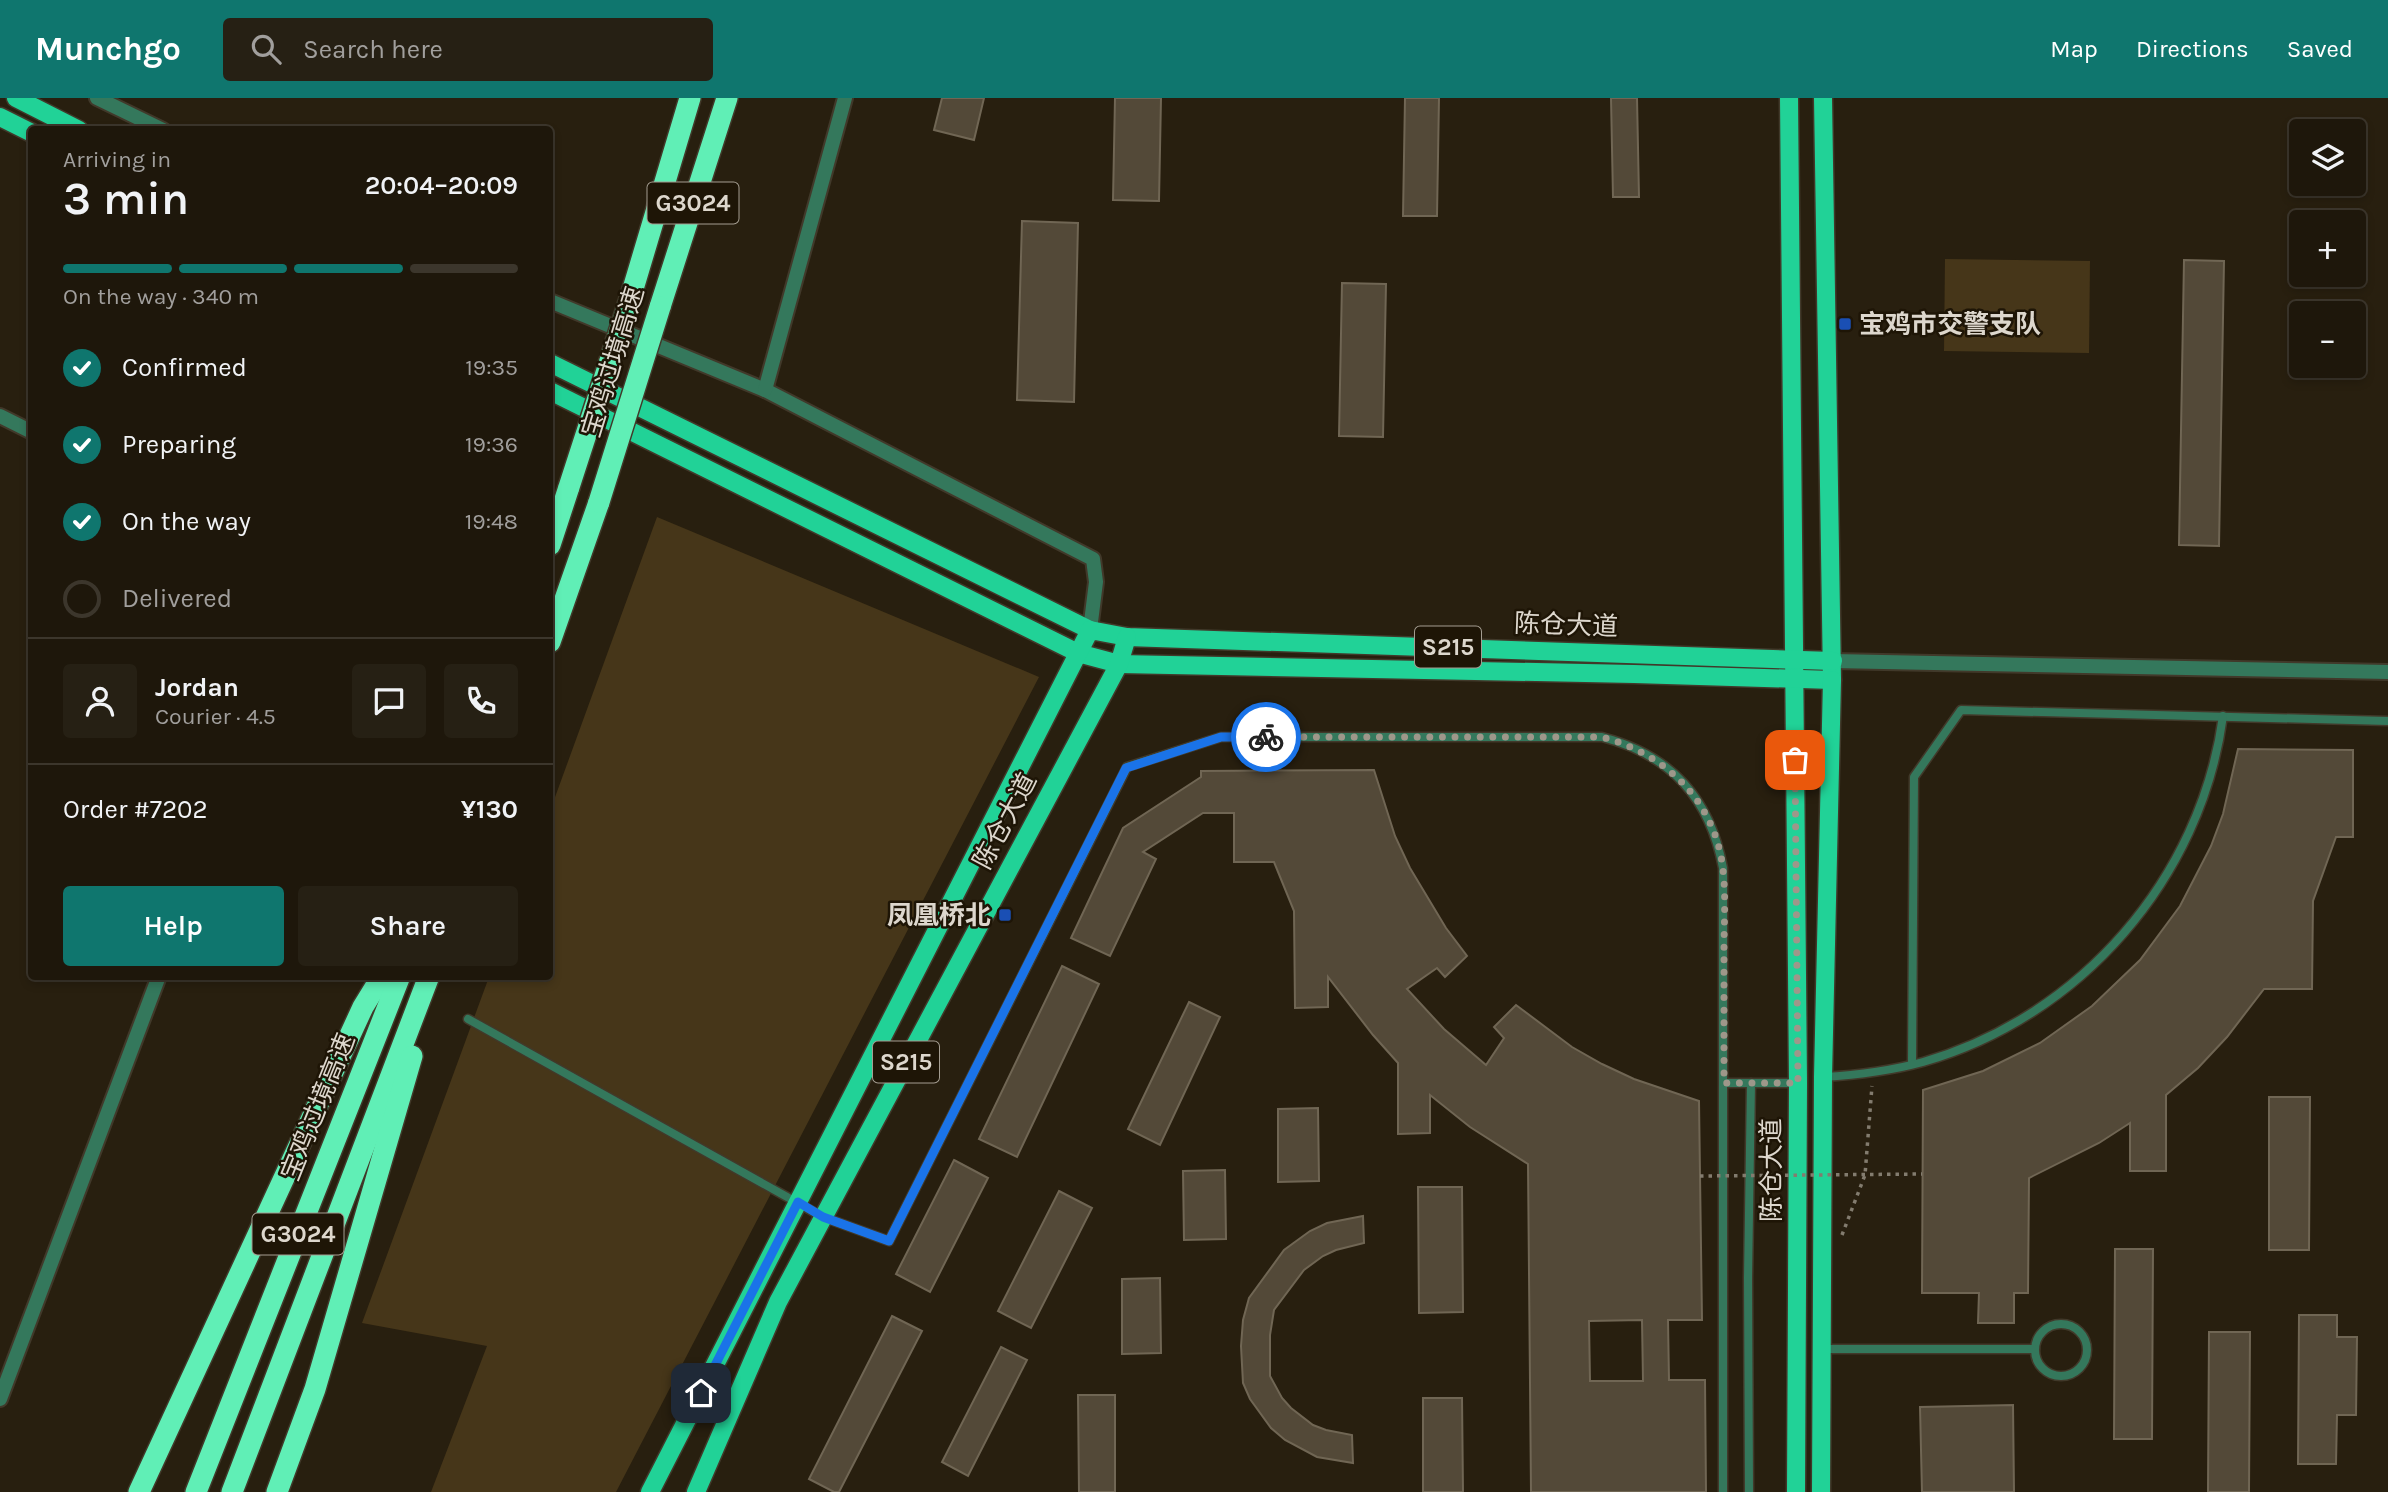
<!DOCTYPE html>
<meta charset="utf-8">
<style>
body{margin:0;font-family:Karla,"Noto Sans SC",sans-serif;background:#262014;color:#f1f3f6;height:100vh;display:flex;flex-direction:column;font-size:26px;white-space:nowrap}
*{box-sizing:border-box;margin:0}
p{font-size:23px;color:#a19f9d}
.icon{flex:none;width:38px;height:38px;fill:none;stroke:currentColor;stroke-width:2;stroke-linecap:round;stroke-linejoin:round}
.map{position:relative;flex:1;overflow:hidden}
.side{position:absolute;left:28px;top:28px;width:525px;height:854px;display:flex;flex-direction:column;background:#1e170b;border-radius:7px;box-shadow:0 4px 10px #0003,0 0 0 2px #3c362c}
.side>*{flex:none}
.tools{position:absolute;left:2289px;top:21px;display:grid;gap:14px}
.tools a{display:grid;place-items:center;width:77px;height:77px;border-radius:7px;background:#1e170b;box-shadow:0 4px 10px #0003,0 0 0 2px #3c362c;font-size:35px}
.pin{position:absolute;display:grid;place-items:center;width:60px;height:60px;color:#fff;margin:-30px;border-radius:14px;box-shadow:0 4px 10px #0006}
.courier{position:absolute;display:grid;place-items:center;width:70px;height:70px;margin:-35px;border:5px solid #1a73e8;border-radius:50%;background:#fff;color:#222;box-shadow:0 2px 9px #0007}
.overview em{font-style:normal;font-weight:600}
.overview div{display:flex;flex-direction:column-reverse}
.overview{display:flex;align-items:center;justify-content:space-between;height:119px;padding:0 35px}
h1{font-size:46px;font-weight:600;line-height:52px}
.bar{display:grid;grid-template-columns:repeat(4,1fr);gap:10px 7px;align-content:center;height:84px;padding:0 35px}
.bar i{height:9px;border-radius:5px;background:#3c362c}
.bar .active{background:#0f766e}
.bar p{grid-column:span 4}
.line{display:flex;align-items:center;gap:18px;padding:0 35px;border-top:2px solid #3c362c}
.line div{flex:1}
.round{display:grid;place-items:center;flex:none;width:74px;height:74px;border-radius:7px;background:#262014}
ol{padding:0 35px;list-style:none}
li{display:flex;align-items:center;gap:21px;height:77px}
li p{margin-inline-start:auto}
li .icon{padding:7px;border-radius:50%;background:#0f766e;color:#fff;stroke-width:4}
li:last-child{color:#a19f9d}
li i{width:38px;height:38px;border:4px solid #3c362c;border-radius:50%}
.primary-button{display:flex;gap:14px;margin-top:auto;padding:14px 35px}
.primary-button a{flex:1;height:80px;border-radius:7px;background:#0f766e;color:#fff;font-size:28px;font-weight:600;line-height:80px;text-align:center}
.primary-button a+a{background:#262014;color:#f1f3f6}
header{display:flex;align-items:center;gap:42px;box-sizing:border-box;height:98px;padding:0 35px;background:#0f766e;color:#fff}
header strong{font-size:33px}
nav{display:flex;gap:38px;margin-inline-start:auto;font-size:24px}
.search{width:490px;height:63px;background:#262014;display:flex;align-items:center;gap:18px;box-sizing:border-box;padding:0 24px;border-radius:7px;color:#a19f9d;font-size:26px}
.map>svg:first-child{display:block}
</style>
<header>
<strong>Munchgo</strong>
<div class="search"><svg class="icon" aria-label="search" viewBox="0 0 24 24"><circle cx="10" cy="10" r="6"/><path d="M15 15l6 6"/></svg>Search here</div>
<nav><a>Map</a><a>Directions</a><a>Saved</a></nav>
</header>
<div class="map">
<svg width="2388" height="1394" viewBox="0 0 2388 1394">
<rect width="100%" height="100%" fill="#281f0f"/>
<!-- green -->
<g fill="#463619">
<polygon points="1945,161 2090,163 2089,255 1944,253"/>
<polygon points="657,419 1039,579 616,1394 431,1394 487,1248 362,1225 489,879 550,878 550,713"/>
</g>
<!-- building -->
<g fill="#534938" stroke="#706654" stroke-width="2" fill-rule="evenodd">
<polygon points="942,0 984,0 974,42 934,32"/>
<polygon points="1115,0 1161,0 1159,103 1113,102"/>
<polygon points="1405,0 1439,0 1437,118 1403,118"/>
<polygon points="1611,0 1637,0 1639,99 1613,99"/>
<polygon points="1022,123 1078,125 1074,304 1017,302"/>
<polygon points="2184,162 2224,163 2219,448 2179,447"/>
<polygon points="1342,185 1386,186 1383,339 1339,338"/>
<polygon points="2238,651 2353,652 2353,739 2336,739 2313,803 2312,891 2264,891 2227,939 2198,970 2166,997 2166,1073 2130,1073 2130,1025 2099,1045 2029,1080 2028,1195 2014,1195 2014,1225 1978,1225 1979,1195 1922,1195 1923,992 1983,973 2040,945 2092,908 2140,862 2180,808 2211,748 2223,716"/>
<path d="M 1374,672 L 1395,738 L 1410,770 L 1446,830 L 1467,858 L 1445,879 L 1437,870 L 1407,891 L 1444,931 L 1486,967 L 1504,940 L 1494,929 L 1516,907 L 1572,949 L 1602,966 L 1634,981 L 1699,1003 L 1702,1222 L 1668,1222 L 1669,1282 L 1705,1282 L 1706,1394 L 1531,1394 L 1528,1066 L 1470,1029 L 1430,997 L 1430,1035 L 1398,1036 L 1398,965 L 1373,937 L 1328,879 L 1328,909 L 1295,910 L 1294,813 L 1274,764 L 1234,764 L 1234,715 L 1203,715 L 1143,754 L 1156,761 L 1110,858 L 1071,840 L 1123,730 L 1201,679 L 1201,673 ZM 1642,1222 L 1643,1283 L 1590,1283 L 1589,1223 Z"/>
<polygon points="1062,868 1099,886 1017,1059 979,1041"/>
<polygon points="1189,904 1220,919 1160,1047 1128,1031"/>
<polygon points="2269,999 2310,999 2309,1152 2269,1152"/>
<polygon points="1318,1010 1319,1083 1278,1084 1278,1011"/>
<polygon points="954,1062 988,1080 930,1194 896,1176"/>
<polygon points="1225,1072 1226,1141 1184,1142 1183,1073"/>
<polygon points="1418,1089 1462,1089 1463,1214 1419,1215"/>
<polygon points="1059,1093 1092,1110 1031,1230 998,1213"/>
<polygon points="1363,1118 1364,1145 1336,1152 1323,1158 1304,1172 1274,1212 1270,1237 1270,1278 1282,1300 1291,1310 1313,1327 1326,1332 1352,1337 1353,1365 1317,1359 1285,1342 1271,1330 1250,1301 1243,1285 1241,1248 1243,1222 1249,1200 1284,1152 1310,1133 1327,1125"/>
<polygon points="2115,1151 2153,1151 2152,1341 2114,1341"/>
<polygon points="1160,1180 1161,1255 1122,1256 1122,1181"/>
<polygon points="2299,1217 2337,1217 2337,1239 2357,1239 2356,1317 2337,1317 2336,1366 2298,1366"/>
<polygon points="892,1218 922,1233 839,1394 834,1394 809,1381"/>
<polygon points="2209,1234 2250,1234 2249,1394 2208,1394"/>
<polygon points="1001,1249 1027,1262 968,1378 942,1364"/>
<polygon points="1078,1297 1115,1297 1115,1394 1079,1394"/>
<polygon points="1423,1300 1462,1300 1463,1394 1423,1394"/>
<polygon points="2013,1307 2014,1394 1922,1394 1920,1309"/>
</g>
<g fill="none" stroke-linecap="round" stroke-linejoin="round">
<!-- service casing -->
<g stroke="#41392a" stroke-width="11">
<g id="service">
<path d="M 468,921 L 823,1119 L 889,1143 L 1127,669 L 1221,639 L 1602,639 C 1671,657 1710,700 1723,770 L 1723,1394"/>
<polyline points="1912,966 1914,679 1961,612 2388,623"/>
<path d="M 1823,979 C 1857,977 1890,973 1923,964 C 2080,919 2201,781 2223,618"/>
<polyline points="1724,985 1798,985"/>
<circle cx="2061" cy="1252" r="26"/>
<polyline points="1822,1251 2035,1251"/>
<polyline points="1749,1394 1748,1180 1751,985"/>
</g>
</g>
<!-- minor casing -->
<g stroke="#41392a" stroke-width="18">
<g id="minor">
<polyline points="97,0 163,32"/>
<polyline points="550,203 765,292 1093,461 1096,484 1090,532"/>
<polyline points="765,292 845,0"/>
<polyline points="0,318 32,334"/>
<polyline points="1833,563 2388,574"/>
<polyline points="0,1301 159,878"/>
</g>
</g>
<!-- primary casing -->
<g stroke="#41392a" stroke-width="21">
<g id="primary">
<polyline points="16,0 79,32"/>
<polyline points="1789,0 1798,985 1796,1394"/>
<polyline points="0,19 32,35"/>
<polyline points="550,265 1090,532"/>
<polyline points="550,293 1078,555 1119,566 1634,576 1832,582 1823,0"/>
<polyline points="650,1394 1090,532 1127,539 1833,563"/>
<polyline points="696,1394 778,1204 1119,566 1127,539"/>
<polyline points="1821,1394 1823,979 1832,582"/>
</g>
</g>
<!-- motorway casing -->
<g stroke="#41392a" stroke-width="24">
<g id="motorway">
<polyline points="630,201 690,0"/>
<polyline points="660,209 727,0"/>
<polyline points="550,447 569,389"/>
<polyline points="550,544 599,404"/>
<polyline points="139,1394 363,909 382,878"/>
<polyline points="196,1394 400,878"/>
<polyline points="232,1394 429,878"/>
<polyline points="277,1394 315,1291 412,958"/>
</g>
</g>
<!-- path -->
<polyline stroke="#837c6f" stroke-width="3.5" stroke-dasharray="3.5 5" stroke-linecap="butt" points="1842,1137 1865,1077 1872,988"/>
<!-- service -->
<use href="#service" stroke="#34785c" stroke-width="8"/>
<!-- minor -->
<use href="#minor" stroke="#34785c" stroke-width="14"/>
<!-- primary -->
<use href="#primary" stroke="#21d297" stroke-width="18"/>
<!-- motorway -->
<use href="#motorway" stroke="#60efb6" stroke-width="21"/>
<!-- motorway-bridge casing -->
<g stroke="#41392a" stroke-width="24" stroke-linecap="butt">
<g id="motorway-bridge">
<polyline points="569,389 630,201"/>
<polyline points="599,404 660,209"/>
</g>
</g>
<!-- path-bridge -->
<polyline stroke="#837c6f" stroke-width="3.5" stroke-dasharray="3.5 5" stroke-linecap="butt" points="1700,1078 1922,1076"/>
<!-- motorway-bridge -->
<use href="#motorway-bridge" stroke="#60efb6" stroke-width="21"/>
</g>
<g fill="none" stroke-linecap="round" stroke-linejoin="round">
<!-- done -->
<path stroke="#9e978a" stroke-width="7" stroke-dasharray="0 12.6" d="M 1266,639 L 1602,639 C 1666,656 1716,704 1723,772 C 1726,798 1724,825 1724,852 C 1724,896 1724,940 1724,985 L 1798,985 L 1795,662"/>
<!-- route -->
<polyline stroke="#1a73e8" stroke-width="9" points="701,1295 798,1104 823,1119 889,1143 1126,670 1221,639 1266,639"/>
</g>
<!-- markers -->
<g fill="#1a4fb4" stroke="#1e1506" stroke-width="2.5">
<rect x="1838" y="219" width="14" height="14" rx="3.5"/>
<rect x="998" y="810" width="14" height="14" rx="3.5"/>
</g>
<g text-anchor="middle" dominant-baseline="central" stroke-width="5" stroke-linejoin="round" paint-order="stroke">
<!-- shield labels -->
<g fill="#1e1506" stroke="#a49d91" stroke-width="2">
<rect x="647.5" y="84.5" width="91" height="41" rx="5"/>
<rect x="1415" y="528.5" width="66" height="41" rx="5"/>
<rect x="873" y="943.5" width="66" height="41" rx="5"/>
<rect x="252.5" y="1115.5" width="91" height="41" rx="5"/>
</g>
<g font-size="24" font-weight="bold" fill="#ddd7cd">
<text x="693" y="105">G3024</text>
<text x="1448" y="549">S215</text>
<text x="906" y="964">S215</text>
<text x="298" y="1136">G3024</text>
</g>
<!-- poi labels -->
<g font-size="26" font-weight="bold" fill="#ddd7cd" stroke="#1e1506" text-anchor="start">
<text x="1859" y="226">宝鸡市交警支队</text>
<text x="991" y="817" text-anchor="end">凤凰桥北</text>
</g>
<!-- street labels -->
<g font-size="26" fill="#ddd7cd" stroke="#1e1506">
<text transform="translate(613 264) rotate(-73)">宝鸡过境高速</text>
<text transform="translate(1566 527) rotate(2)">陈仓大道</text>
<text transform="translate(1005 723) rotate(-62)">陈仓大道</text>
<text transform="translate(318 1009) rotate(-68)">宝鸡过境高速</text>
<text transform="translate(1771 1072) rotate(-90)">陈仓大道</text>
</g>
</g>
</svg>
<div class="tools">
<a><svg class="icon" aria-label="layers" viewBox="0 0 24 24"><path d="M12 4l9 5-9 5-9-5zM3 14l9 5 9-5"/></svg></a>
<a>+</a>
<a>−</a>
</div>
<div class="pin" style="left:1795px;top:662px;background:#ea580c"><svg class="icon" aria-label="bag" viewBox="0 0 24 24"><path d="M5 8h14l-1 12H6zM9 8a3 3 0 0 1 6 0"/></svg></div>
<div class="pin" style="left:701px;top:1295px;background:#1f2937"><svg class="icon" aria-label="home" viewBox="0 0 24 24"><path d="M3 11l9-7 9 7M6 9v11h12V9"/></svg></div>
<div class="courier" style="left:1266px;top:639px"><svg class="icon" aria-label="bike" viewBox="0 0 24 24"><circle cx="6" cy="16" r="4"/><circle cx="18" cy="16" r="4"/><path d="M6 16l4-8h5l3 8M10 8l3 8H6M13 5h3"/></svg></div>
<section class="side">
<div class="overview"><div><h1>3 min</h1><p>Arriving in</p></div><em>20:04–20:09</em></div>
<div class="bar"><i class="active"></i><i class="active"></i><i class="active"></i><i></i><p>On the way · 340 m</p></div>
<ol>
<li><svg class="icon" aria-label="check" viewBox="0 0 24 24"><path d="M5 12l5 5 9-10"/></svg>Confirmed<p>19:35</p></li>
<li><svg class="icon" aria-label="check" viewBox="0 0 24 24"><path d="M5 12l5 5 9-10"/></svg>Preparing<p>19:36</p></li>
<li><svg class="icon" aria-label="check" viewBox="0 0 24 24"><path d="M5 12l5 5 9-10"/></svg>On the way<p>19:48</p></li>
<li><i></i>Delivered</li>
</ol>
<div class="line" style="height:126px"><a class="round"><svg class="icon" aria-label="person" viewBox="0 0 24 24"><circle cx="12" cy="8" r="4"/><path d="M4 21q1-7 8-7t8 7"/></svg></a><div><b>Jordan</b><p>Courier · 4.5</p></div><a class="round"><svg class="icon" aria-label="chat" viewBox="0 0 24 24"><path d="M4 5h16v11H9l-5 4z"/></svg></a><a class="round"><svg class="icon" aria-label="phone" viewBox="0 0 24 24"><path d="M5 4h4l2 5-3 2q2 4 5 5l2-3 5 2v4C11 20 4 13 5 4z"/></svg></a></div>
<div class="line" style="height:91px"><div>Order #7202</div><b>¥130</b></div>
<div class="primary-button"><a>Help</a><a>Share</a></div>
</section>
</div>
